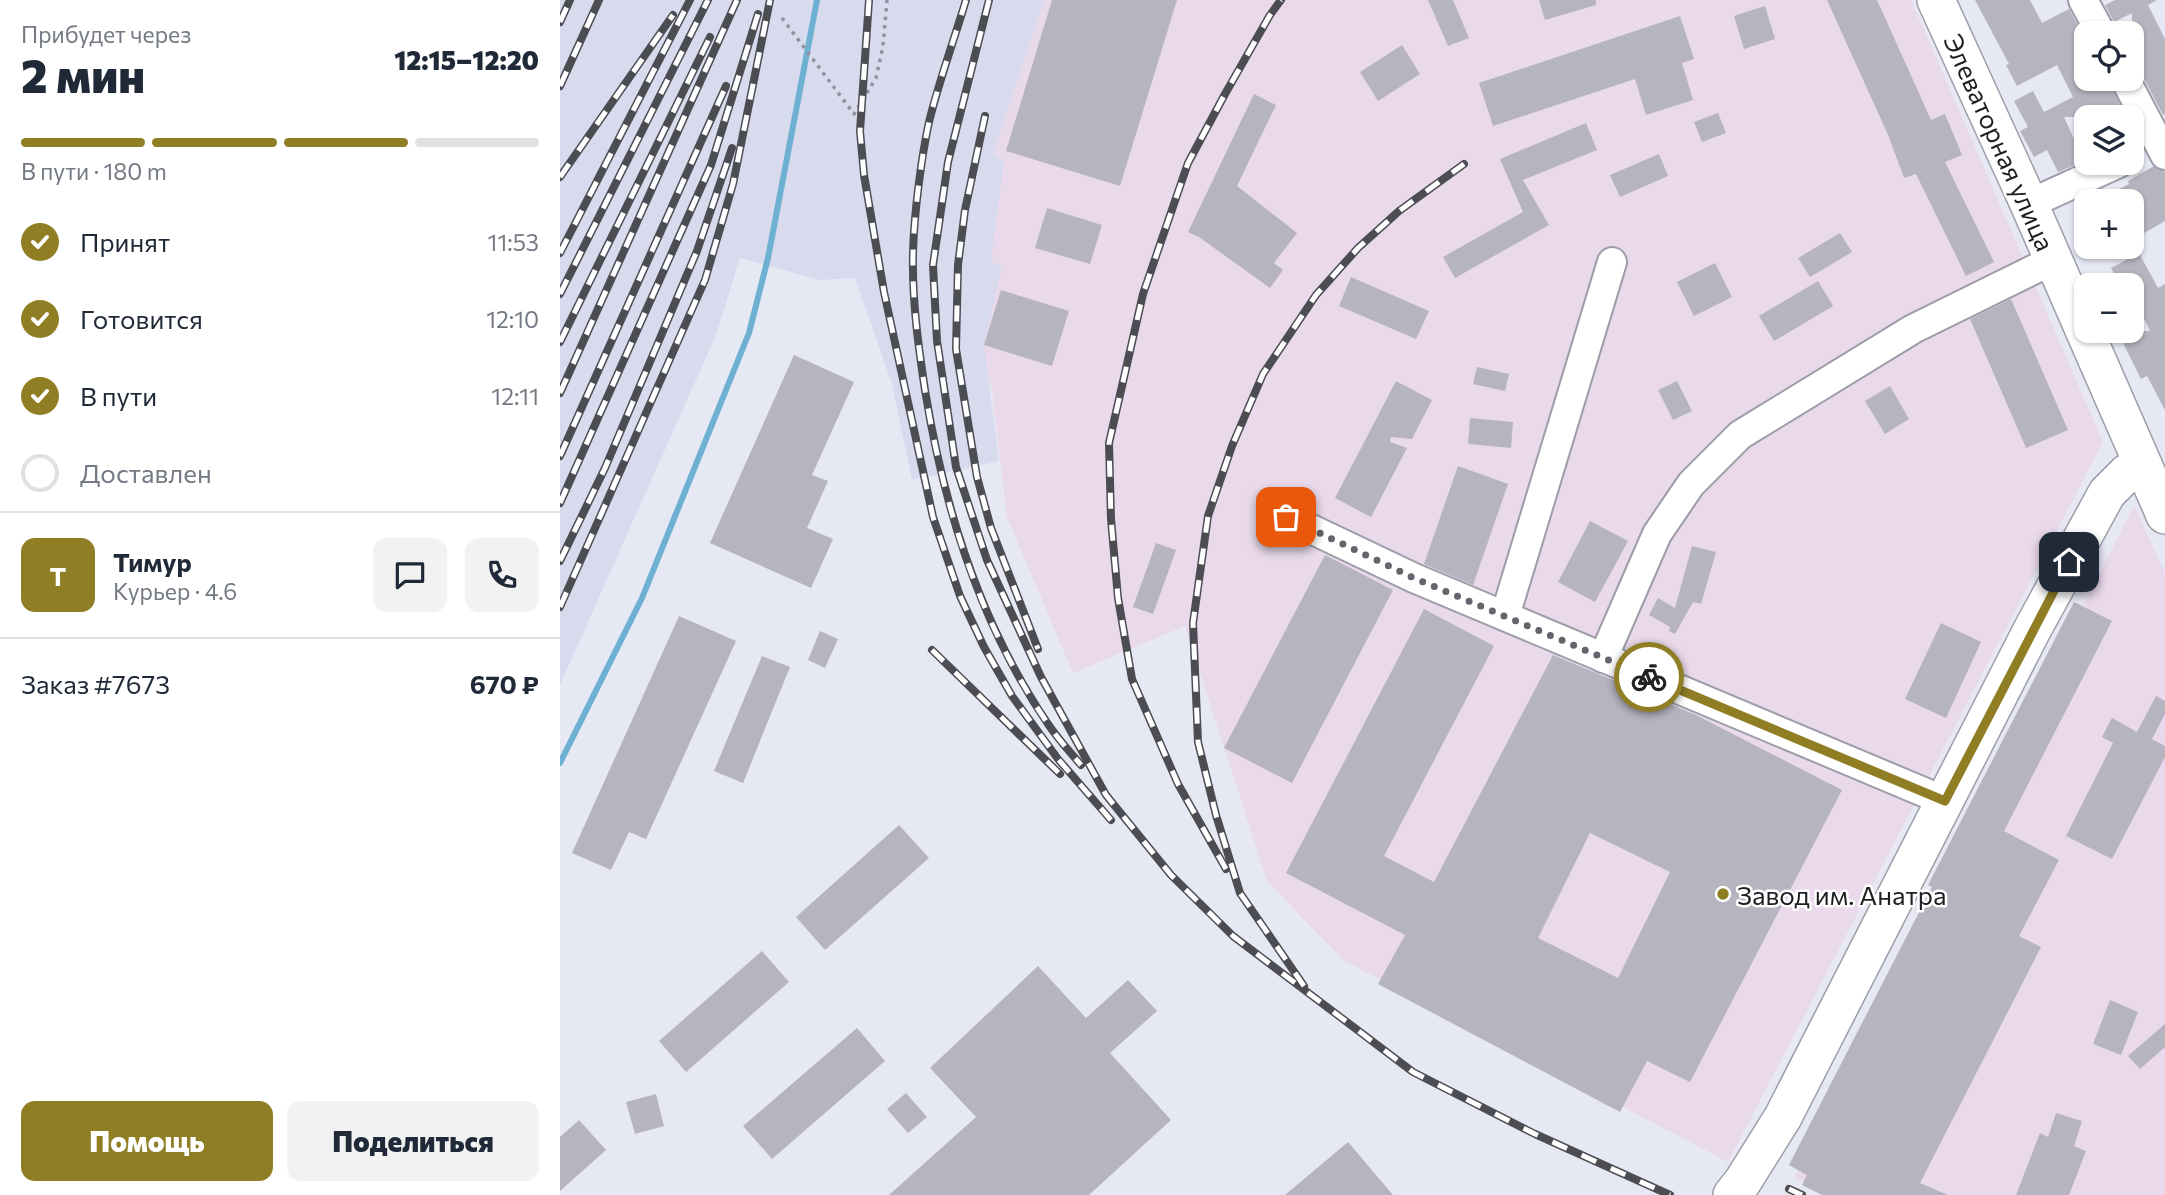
<!DOCTYPE html>
<html lang="ru">
<meta charset="utf-8">
<style>
body{margin:0;font-family:Commissioner,sans-serif;background:#f2f2f3;color:#1f2937;height:100vh;display:flex;flex-direction:column;font-size:26px;white-space:nowrap}
*{box-sizing:border-box;margin:0}
p{font-size:23px;color:#747a83}
.icon{flex:none;width:38px;height:38px;fill:none;stroke:currentColor;stroke-width:2;stroke-linecap:round;stroke-linejoin:round}
.map{position:relative;flex:1;overflow:hidden}
.details{display:flex;flex-direction:column;background:#fff;width:560px}
.details>*{flex:none}
.fabs{position:absolute;left:1514px;top:21px;display:grid;gap:14px}
.fabs a{display:grid;place-items:center;width:70px;height:70px;border-radius:14px;background:#fff;box-shadow:0 2px 5px #0004;font-size:35px}
.pin{position:absolute;display:grid;place-items:center;width:60px;height:60px;color:#fff;margin:-30px;border-radius:14px;box-shadow:0 4px 10px #0006}
.courier{position:absolute;display:grid;place-items:center;width:70px;height:70px;margin:-35px;border:5px solid #907e24;border-radius:50%;background:#fff;color:#222;box-shadow:0 2px 9px #0007}
.overview em{font-style:normal;font-weight:800}
.overview div{display:flex;flex-direction:column-reverse}
.overview{display:flex;align-items:center;justify-content:space-between;height:119px;padding:0 21px}
h1{font-size:46px;font-weight:800;line-height:52px}
.bar{display:grid;grid-template-columns:repeat(4,1fr);gap:10px 7px;align-content:center;height:84px;padding:0 21px}
.bar i{height:9px;border-radius:5px;background:#e0e1e3}
.bar .current{background:#907e24}
.bar p{grid-column:span 4}
.line{display:flex;align-items:center;gap:18px;padding:0 21px;border-top:2px solid #e0e1e3}
.line div{flex:1}
.round{display:grid;place-items:center;flex:none;width:74px;height:74px;border-radius:14px;background:#f2f2f3}
ol{padding:0 21px;list-style:none}
li{display:flex;align-items:center;gap:21px;height:77px}
li p{margin-inline-start:auto}
li .icon{padding:7px;border-radius:50%;background:#907e24;color:#fff;stroke-width:4}
li:last-child{color:#747a83}
li i{width:38px;height:38px;border:4px solid #e0e1e3;border-radius:50%}
.action{display:flex;gap:14px;margin-top:auto;padding:14px 21px}
.action a{flex:1;height:80px;border-radius:14px;background:#907e24;color:#fff;font-size:28px;font-weight:800;line-height:80px;text-align:center}
.action a+a{background:#f2f2f3;color:#1f2937}
main{display:flex;flex:1;min-height:0}
.map>svg:first-child{display:block}
</style>
<main>
<section class="details">
<div class="overview"><div><h1>2 мин</h1><p>Прибудет через</p></div><em>12:15–12:20</em></div>
<div class="bar"><i class="current"></i><i class="current"></i><i class="current"></i><i></i><p>В пути · 180 m</p></div>
<ol>
<li><svg class="icon" aria-label="check" viewBox="0 0 24 24"><path d="M5 12l5 5 9-10"/></svg>Принят<p>11:53</p></li>
<li><svg class="icon" aria-label="check" viewBox="0 0 24 24"><path d="M5 12l5 5 9-10"/></svg>Готовится<p>12:10</p></li>
<li><svg class="icon" aria-label="check" viewBox="0 0 24 24"><path d="M5 12l5 5 9-10"/></svg>В пути<p>12:11</p></li>
<li><i></i>Доставлен</li>
</ol>
<div class="line" style="height:126px"><b class="round" style="background:#907e24;color:#fff">Т</b><div><b>Тимур</b><p>Курьер · 4.6</p></div><a class="round"><svg class="icon" aria-label="chat" viewBox="0 0 24 24"><path d="M4 5h16v11H9l-5 4z"/></svg></a><a class="round"><svg class="icon" aria-label="phone" viewBox="0 0 24 24"><path d="M5 4h4l2 5-3 2q2 4 5 5l2-3 5 2v4C11 20 4 13 5 4z"/></svg></a></div>
<div class="line" style="height:91px"><div>Заказ #7673</div><b>670 ₽</b></div>
<div class="action"><a>Помощь</a><a>Поделиться</a></div>
</section>
<div class="map">
<svg width="1605" height="1195" viewBox="0 0 1605 1195">
<rect width="100%" height="100%" fill="#e6e8f4"/>
<!-- industrial -->
<g fill="#e9d9eb">
<polygon points="369,0 1351,0 1543,442 1168,1162 783,960 707,881 625,626 513,673 447,517 431,383 364,388"/>
<polygon points="1574,505 1605,573 1605,1195 1279,1195 1234,1178"/>
</g>
<!-- built -->
<polygon fill="#d8dbee" points="0,0 484,0 433,154 444,160 431,261 442,268 424,345 439,461 352,480 332,384 295,278 260,280 180,258 156,335 0,685"/>
<g fill="none" stroke-linecap="round" stroke-linejoin="round">
<!-- stream -->
<polyline stroke="#6eb0d1" stroke-width="6" points="0,763 82,598 189,333 208,258 257,0"/>
</g>
<!-- building -->
<g fill="#b6b4bf" fill-rule="evenodd">
<polygon points="492,0 617,0 560,186 446,151"/>
<polygon points="868,0 893,0 909,38 888,46"/>
<polygon points="979,0 1036,0 1036,5 985,20"/>
<polygon points="1267,0 1317,0 1371,120 1385,114 1402,155 1385,162 1434,262 1406,276 1356,174 1344,178 1329,137"/>
<polygon points="1415,0 1470,0 1482,23 1509,9 1526,40 1526,79 1548,79 1566,117 1504,117 1524,161 1498,172 1487,150 1474,157 1460,131 1468,127 1454,101 1473,91 1484,112 1513,97 1497,65 1457,86 1446,65 1449,64"/>
<polygon points="1555,0 1597,0 1588,5 1605,39 1605,114 1603,115 1580,71 1572,64 1572,13 1554,22 1545,5"/>
<polygon points="1205,6 1215,39 1184,49 1174,16"/>
<polygon points="1120,16 1134,59 1122,63 1133,100 1086,115 1075,79 933,126 919,83"/>
<polygon points="842,45 860,74 818,101 800,72"/>
<polygon points="694,94 716,105 677,186 737,233 714,263 723,270 710,288 639,237 628,232"/>
<polygon points="1158,113 1166,133 1142,142 1134,122"/>
<polygon points="1026,123 1037,150 963,180 989,225 895,278 883,257 963,212 940,159"/>
<polygon points="1099,154 1108,176 1060,197 1050,175"/>
<polygon points="1594,166 1605,172 1605,221 1572,240 1572,201 1536,201 1569,184 1568,181"/>
<polygon points="487,208 542,225 530,264 475,248"/>
<polygon points="1280,233 1292,252 1250,277 1238,258"/>
<polygon points="1579,253 1598,288 1605,284 1605,410 1587,376 1581,379 1557,331 1590,331 1572,294 1572,285 1567,285 1565,281 1560,284 1551,268"/>
<polygon points="1155,263 1172,297 1134,316 1117,282"/>
<polygon points="791,277 869,311 856,339 779,306"/>
<polygon points="1258,281 1273,306 1214,341 1199,316"/>
<polygon points="441,290 509,311 492,366 424,345"/>
<polygon points="1451,299 1508,430 1466,448 1410,319"/>
<polygon points="234,355 294,382 252,475 268,481 247,528 273,539 251,588 150,543"/>
<polygon points="917,367 949,374 945,391 913,384"/>
<polygon points="836,381 872,400 852,439 831,437 830,442 847,448 811,517 775,498"/>
<polygon points="1117,381 1132,411 1113,420 1098,390"/>
<polygon points="1330,386 1349,419 1325,434 1305,401"/>
<polygon points="910,418 953,422 951,448 908,444"/>
<polygon points="898,466 948,484 913,585 864,564"/>
<polygon points="1030,521 1068,541 1035,602 998,582"/>
<polygon points="596,543 616,550 593,614 573,607"/>
<polygon points="1132,546 1156,552 1141,604 1133,602 1115,634 1109,631 1110,627 1089,615 1098,598 1115,608"/>
<polygon points="765,555 833,590 732,783 664,748"/>
<polygon points="1514,602 1552,621 1444,831 1499,860 1459,936 1481,947 1360,1183 1388,1195 1262,1195 1242,1185 1247,1175 1229,1165 1372,887 1368,885"/>
<path d="M 864,609 L 934,646 L 824,856 L 874,882 L 993,655 L 1136,715 L 1282,790 L 1130,1082 L 1087,1061 L 1060,1112 L 818,984 L 845,935 L 726,873 ZM 1030,833 L 1110,872 L 1058,978 L 978,938 Z"/>
<polygon points="119,616 176,641 86,839 69,832 51,870 12,853"/>
<polygon points="1381,623 1421,642 1386,718 1345,699"/>
<polygon points="260,631 278,639 265,668 248,660"/>
<polygon points="202,656 230,667 183,783 154,771"/>
<polygon points="1596,696 1605,701 1605,714 1592,739 1605,746 1605,757 1552,859 1506,836 1553,743 1542,737 1552,718 1577,732"/>
<polygon points="339,825 369,858 265,950 236,917"/>
<polygon points="202,951 229,982 126,1072 99,1041"/>
<polygon points="478,966 526,1018 568,980 597,1011 550,1053 611,1120 529,1195 329,1195 416,1117 370,1068"/>
<polygon points="1550,1000 1578,1012 1561,1055 1533,1044"/>
<polygon points="1605,1024 1605,1047 1580,1069 1568,1056"/>
<polygon points="297,1028 325,1061 212,1159 183,1126"/>
<polygon points="346,1093 367,1117 348,1133 327,1109"/>
<polygon points="96,1094 104,1126 75,1134 66,1102"/>
<polygon points="1496,1113 1522,1121 1514,1146 1526,1151 1509,1195 1456,1195 1480,1133 1488,1137"/>
<polygon points="19,1120 46,1150 0,1191 0,1137"/>
<polygon points="788,1142 833,1195 725,1195"/>
</g>
<g fill="none" stroke-linecap="round" stroke-linejoin="round">
<!-- minor casing -->
<g stroke="#9c9da8" stroke-width="32">
<g id="minor">
<polyline points="1523,0 1541,33"/>
<polyline points="1565,79 1605,155"/>
<polyline points="1469,204 1559,163"/>
<polyline points="726,517 854,578 1385,801"/>
<polyline points="945,616 1052,262"/>
<polyline points="1043,658 1097,534 1131,484 1180,435 1353,329 1493,260"/>
</g>
</g>
<!-- major casing -->
<g stroke="#9c9da8" stroke-width="40">
<g id="major">
<polyline points="1376,0 1469,204 1605,515"/>
<polyline points="1172,1195 1183,1181 1223,1117 1472,630 1547,493 1567,473 1582,467"/>
</g>
</g>
<!-- path -->
<polyline stroke="#92939c" stroke-width="3.5" stroke-dasharray="3.5 5" stroke-linecap="butt" points="222,18 294,114 316,78 323,46 327,0"/>
<!-- minor -->
<use href="#minor" stroke="#fff" stroke-width="28"/>
<!-- major -->
<use href="#major" stroke="#fff" stroke-width="37"/>
<!-- rail casing -->
<g stroke="#4c4d53" stroke-width="8">
<g id="rail">
<polyline points="309,0 300,131 304,175 324,292 373,517 400,596 424,647 452,696 498,759 551,820"/>
<path d="M 406,0 C 394,40 379,81 369,122 C 361,159 354,215 353,253 C 352,299 358,344 365,390 C 384,509 420,624 488,724 C 498,739 510,752 521,765"/>
<polyline points="429,0 388,162 373,265 377,341 396,467 427,560 481,677 546,795 611,875 673,936 853,1072 975,1134 1110,1195"/>
<polyline points="0,22 10,0"/>
<polyline points="0,86 39,0"/>
<polyline points="425,116 405,210 398,265 396,349 417,477 431,528 478,649"/>
<polyline points="0,177 113,15"/>
<polyline points="0,253 130,0"/>
<polyline points="0,294 148,0"/>
<polyline points="0,342 150,37"/>
<polyline points="0,393 177,0"/>
<polyline points="0,456 166,86"/>
<polyline points="0,503 151,165 198,14"/>
<polyline points="0,561 45,468 137,251 172,148"/>
<polyline points="0,607 145,280 173,184 210,0"/>
<polyline points="372,650 500,774"/>
<polyline points="666,869 618,784 572,679 558,598 551,519 549,443 583,294 628,163 665,94 710,15 721,0"/>
<polyline points="744,986 680,893 656,815 638,742 633,623 648,516 672,446 703,374 756,295 798,248 839,211 904,164"/>
<polyline points="1229,1189 1242,1195"/>
</g>
</g>
<!-- rail -->
<use href="#rail" stroke="#fff" stroke-width="5" stroke-dasharray="16" stroke-linecap="butt"/>
</g>
<g fill="none" stroke-linecap="round" stroke-linejoin="round">
<!-- done -->
<polyline stroke="#64656c" stroke-width="7" stroke-dasharray="0 12.6" points="726,517 854,578 1089,677"/>
<!-- route -->
<polyline stroke="#907e24" stroke-width="9" points="1089,677 1385,801 1509,562"/>
</g>
<!-- markers -->
<circle fill="#907e24" stroke="#fff" stroke-width="2.5" cx="1163" cy="894" r="7"/>
<g text-anchor="middle" dominant-baseline="central" stroke-width="5" stroke-linejoin="round" paint-order="stroke">
<!-- street labels -->
<g font-size="26" fill="#1e1e23" stroke="#fff">
<text transform="translate(1440 142) rotate(66)">Элеваторная улица</text>
</g>
<!-- poi labels -->
<g font-size="26" fill="#1e1e23" stroke="#fff" text-anchor="start">
<text x="1177" y="894">Завод им. Анатра</text>
</g>
</g>
</svg>
<div class="fabs">
<a><svg class="icon" aria-label="locate" viewBox="0 0 24 24"><circle cx="12" cy="12" r="6"/><path d="M12 2v4M12 18v4M2 12h4M18 12h4"/></svg></a>
<a><svg class="icon" aria-label="layers" viewBox="0 0 24 24"><path d="M12 4l9 5-9 5-9-5zM3 14l9 5 9-5"/></svg></a>
<a>+</a>
<a>−</a>
</div>
<div class="pin" style="left:726px;top:517px;background:#ea580c"><svg class="icon" aria-label="bag" viewBox="0 0 24 24"><path d="M5 8h14l-1 12H6zM9 8a3 3 0 0 1 6 0"/></svg></div>
<div class="pin" style="left:1509px;top:562px;background:#1f2937"><svg class="icon" aria-label="home" viewBox="0 0 24 24"><path d="M3 11l9-7 9 7M6 9v11h12V9"/></svg></div>
<div class="courier" style="left:1089px;top:677px"><svg class="icon" aria-label="bike" viewBox="0 0 24 24"><circle cx="6" cy="16" r="4"/><circle cx="18" cy="16" r="4"/><path d="M6 16l4-8h5l3 8M10 8l3 8H6M13 5h3"/></svg></div>
</div>
</main>
